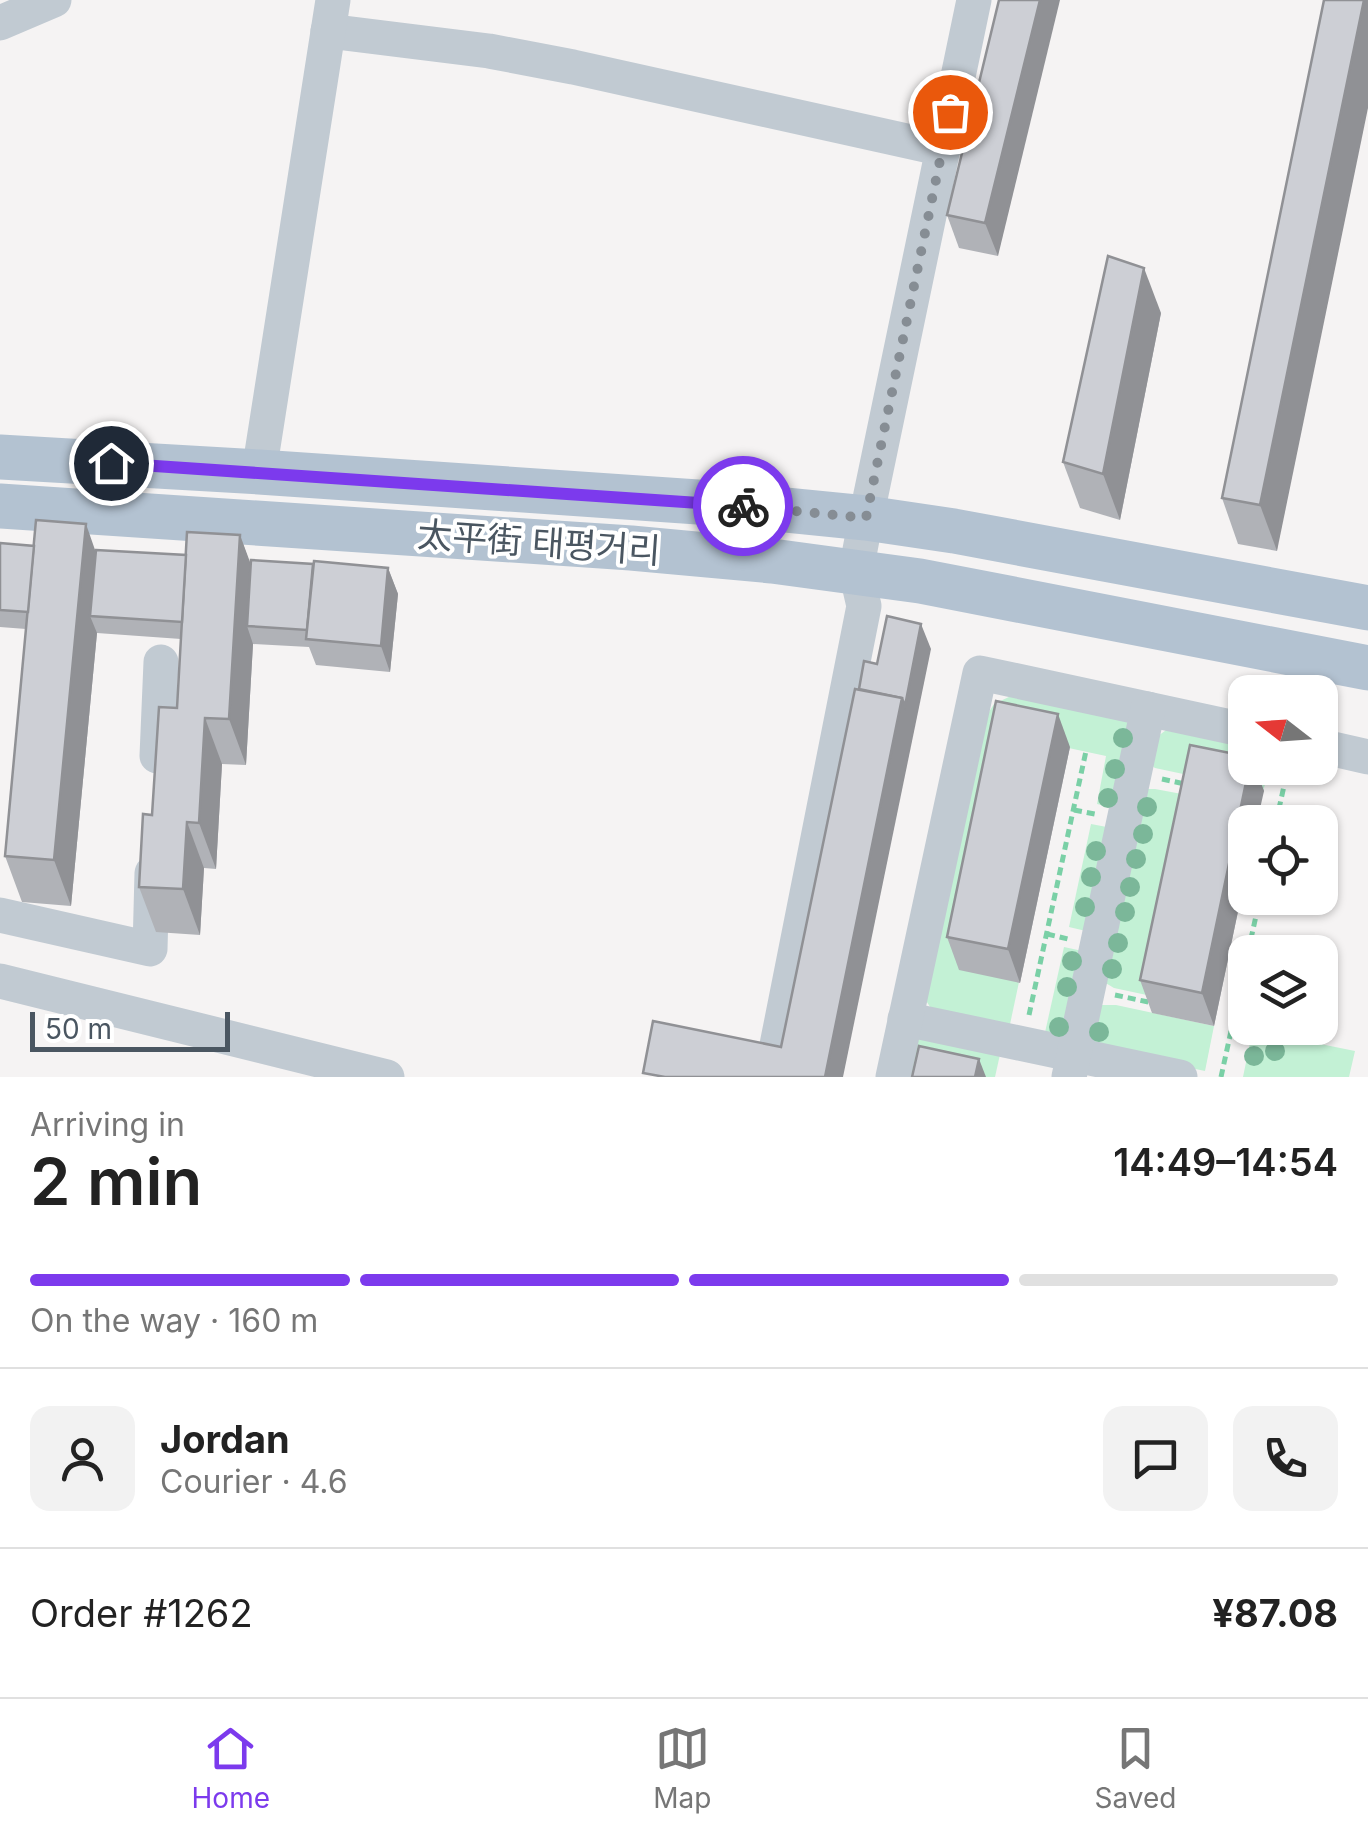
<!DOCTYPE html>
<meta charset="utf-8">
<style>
body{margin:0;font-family:Inter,"Noto Sans SC","Noto Sans KR",sans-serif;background:#f2f2f2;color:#222;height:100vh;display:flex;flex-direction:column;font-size:38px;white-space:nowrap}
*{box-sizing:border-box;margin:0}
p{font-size:32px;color:#767676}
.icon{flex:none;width:55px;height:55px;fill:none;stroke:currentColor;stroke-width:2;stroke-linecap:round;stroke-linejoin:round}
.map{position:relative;height:1077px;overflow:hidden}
.drawer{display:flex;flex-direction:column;background:#fff;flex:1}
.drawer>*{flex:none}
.needle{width:65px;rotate:287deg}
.buttons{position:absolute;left:1228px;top:675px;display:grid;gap:20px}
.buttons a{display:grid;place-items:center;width:110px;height:110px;border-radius:20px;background:#fff;box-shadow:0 2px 8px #0004;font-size:50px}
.scale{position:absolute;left:30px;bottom:25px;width:200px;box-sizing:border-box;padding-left:10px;border:5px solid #4a5661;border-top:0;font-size:28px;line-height:35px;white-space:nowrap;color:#4a5661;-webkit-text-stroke:8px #fff;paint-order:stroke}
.pin{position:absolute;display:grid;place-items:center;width:85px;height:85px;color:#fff;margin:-42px;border:5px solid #fff;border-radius:50%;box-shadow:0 2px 10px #0007}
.courier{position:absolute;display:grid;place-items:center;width:100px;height:100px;margin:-50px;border:8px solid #7c3aed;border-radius:50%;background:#fff;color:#222;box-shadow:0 2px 12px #0007}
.head em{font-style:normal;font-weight:600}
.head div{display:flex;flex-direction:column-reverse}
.head{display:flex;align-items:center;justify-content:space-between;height:170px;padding:0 30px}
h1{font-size:65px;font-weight:600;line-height:75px}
.bar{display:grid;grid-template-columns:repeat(4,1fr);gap:15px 10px;align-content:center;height:120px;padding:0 30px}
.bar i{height:12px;border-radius:8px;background:#e0e0e0}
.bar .active{background:#7c3aed}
.bar p{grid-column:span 4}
.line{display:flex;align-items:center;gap:25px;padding:0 30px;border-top:2px solid #e0e0e0}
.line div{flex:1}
.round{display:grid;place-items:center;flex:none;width:105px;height:105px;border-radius:20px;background:#f2f2f2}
.menu{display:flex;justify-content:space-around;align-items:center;height:140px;border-top:2px solid #e0e0e0;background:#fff;font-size:28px;color:#767676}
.menu a{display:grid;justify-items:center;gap:5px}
.menu .active{color:#7c3aed}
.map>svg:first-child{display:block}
</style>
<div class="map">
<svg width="1368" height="1077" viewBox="0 0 1368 1077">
<rect width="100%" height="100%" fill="#f5f3f3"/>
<!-- green -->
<g fill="#c3f1d5">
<polygon points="1011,696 1125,719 1131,727 1118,809 1097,804 1106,756 1008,735 959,969 1019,982 1009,1029 932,1010 925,999 987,715 994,704"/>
<polygon points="1169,728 1245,742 1245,768 1270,768 1263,791 1155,768 1151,765 1158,736"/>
<polygon points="1145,789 1155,789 1198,797 1156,997 1114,988 1104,982"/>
<polygon points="1091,824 1112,828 1090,932 1069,927"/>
<polygon points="1064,947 1087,952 1070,1025 1058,1039 1044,1037"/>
<polygon points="1098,1005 1116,1005 1214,1026 1205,1071 1104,1050 1091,1039"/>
<polygon points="1253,1028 1271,1028 1271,1034 1355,1051 1349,1077 1243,1077"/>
<polygon points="921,1037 1001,1050 995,1077 922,1077 907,1073 912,1048"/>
</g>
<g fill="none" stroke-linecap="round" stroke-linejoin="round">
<!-- path -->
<g stroke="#7ad0a6" stroke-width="5" stroke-dasharray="8 5" stroke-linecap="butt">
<polyline points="1162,779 1185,784"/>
<polyline points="1074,810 1095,814"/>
<polyline points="1276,822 1288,768"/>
<polyline points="1047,934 1068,939"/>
<polyline points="1248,952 1260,898"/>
<polyline points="1115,995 1153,1003"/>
<polyline points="1029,1015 1086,751"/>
<polyline points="1221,1077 1245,967"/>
</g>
<!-- minor -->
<g stroke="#c1cad2" stroke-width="35">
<polyline points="0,23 54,0"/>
<polyline points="328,31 489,51 573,67 943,149"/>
<polyline points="259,472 333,0"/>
<polyline points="1320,746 1368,757"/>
<polyline points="157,756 161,662"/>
<polyline points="0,915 150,949 152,873"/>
<polyline points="0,981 387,1077"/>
<polyline points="905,1019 1180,1077"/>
<polyline points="777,1045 864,606 856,571 866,518 974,0"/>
<polyline points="893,1077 980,673 1245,730"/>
<polyline points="1069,1077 1148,709"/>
</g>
<!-- major -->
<g stroke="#b3c2d1" stroke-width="45">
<polyline points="0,457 259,472 727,504 866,518 954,531 1368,608"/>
<polyline points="0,506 631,548 772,561 920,581 1368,668"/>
</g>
</g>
<!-- trees -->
<g fill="#7bb799">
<circle cx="1123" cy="738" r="10"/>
<circle cx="1115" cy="769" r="10"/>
<circle cx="1108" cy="798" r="10"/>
<circle cx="1147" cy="807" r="10"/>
<circle cx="1143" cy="834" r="10"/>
<circle cx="1096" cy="851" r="10"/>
<circle cx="1136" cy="859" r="10"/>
<circle cx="1091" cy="877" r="10"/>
<circle cx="1130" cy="887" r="10"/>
<circle cx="1085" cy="907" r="10"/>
<circle cx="1125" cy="912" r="10"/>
<circle cx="1118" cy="943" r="10"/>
<circle cx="1072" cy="961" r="10"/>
<circle cx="1112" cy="969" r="10"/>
<circle cx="1067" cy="987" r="10"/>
<circle cx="1059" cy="1027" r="10"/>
<circle cx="1099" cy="1032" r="10"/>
<circle cx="1275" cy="1051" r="10"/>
<circle cx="1254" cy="1056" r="10"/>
</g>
<!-- wall -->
<g fill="#b0b2b7">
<polygon points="999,0 998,256 959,248 947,215"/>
<polygon points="1324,0 1277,551 1238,544 1222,498"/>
<polygon points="1161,313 1120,520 1080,508 1063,462"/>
<polygon points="240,535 250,564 388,568 398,594 390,672 316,665 309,647 253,644 246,765 222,764 216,869 204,868 200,935 156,932 139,887 152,815 177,708 181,639 97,633 71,906 22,902 5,856 26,629 0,627 0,543 96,552 186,555"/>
<polygon points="1070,747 1020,983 959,970 947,937"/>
<polygon points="1245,768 1255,768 1264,791 1245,822 1245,878 1214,1026 1152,1013 1140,980"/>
</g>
<!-- shaded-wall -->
<g fill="#909195">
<polygon points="1040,0 1060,0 998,256 985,223"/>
<polygon points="1364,0 1368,0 1368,108 1277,551 1260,505"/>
<polygon points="1144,268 1161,313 1120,520 1103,474"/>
<polygon points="86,524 102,570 90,616 97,633 71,906 54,860"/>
<polygon points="240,535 257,581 247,626 253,644 246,765 229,719"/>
<polygon points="388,568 398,594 390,672 381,646"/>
<polygon points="921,624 931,649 843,1077 825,1077 902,698"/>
<polygon points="1058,714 1070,747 1020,983 1008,949"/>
<polygon points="205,718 222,764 216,869 199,823"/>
<polygon points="1249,768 1255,768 1264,791 1257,822 1245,822 1245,878 1214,1026 1202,993"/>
<polygon points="187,822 204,868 200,935 183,889"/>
<polygon points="979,1059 986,1077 975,1077"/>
</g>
<!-- building -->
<g fill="#cdcfd5" stroke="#909195" stroke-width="2.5">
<polygon points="999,0 1040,0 985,223 947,215"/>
<polygon points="1324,0 1364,0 1260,505 1222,498"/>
<polygon points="1108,256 1144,268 1103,474 1063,462"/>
<polygon points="36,520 86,524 54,860 5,856"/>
<polygon points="187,532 240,535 229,719 205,718 199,823 187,822 183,889 139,887 143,814 152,815 159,707 177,708"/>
<polygon points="0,543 34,546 28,612 0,610"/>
<polygon points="96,550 186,555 182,622 90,616"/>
<polygon points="251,560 313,564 307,630 247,626"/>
<polygon points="314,561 388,568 381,646 306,639"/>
<polygon points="887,616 921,624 905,706 902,698 859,689 864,661 877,664"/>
<polygon points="855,689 902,698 825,1077 665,1077 643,1073 653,1021 781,1047"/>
<polygon points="996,701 1058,714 1008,949 947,937"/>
<polygon points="1190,745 1245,756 1245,768 1249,768 1202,993 1140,980"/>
<polygon points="919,1046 979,1059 975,1077 912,1077"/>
</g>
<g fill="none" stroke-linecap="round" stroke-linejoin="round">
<!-- done -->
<polyline stroke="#868d94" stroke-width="10" stroke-dasharray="0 18" points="743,506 866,518 950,112"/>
<!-- route -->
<polyline stroke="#7c3aed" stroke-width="12" points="111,463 743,506"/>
</g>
<g text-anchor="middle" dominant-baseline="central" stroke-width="8" stroke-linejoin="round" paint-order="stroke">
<!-- street labels -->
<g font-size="35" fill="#4a5661" stroke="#fff">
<text transform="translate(539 542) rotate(4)">太平街 태평거리</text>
</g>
</g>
</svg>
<div class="buttons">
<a><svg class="needle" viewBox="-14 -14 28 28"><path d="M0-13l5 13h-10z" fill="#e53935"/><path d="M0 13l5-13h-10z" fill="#767676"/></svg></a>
<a><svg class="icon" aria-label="locate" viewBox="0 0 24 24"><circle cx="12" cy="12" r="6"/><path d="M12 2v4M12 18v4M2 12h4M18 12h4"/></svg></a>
<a><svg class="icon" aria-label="layers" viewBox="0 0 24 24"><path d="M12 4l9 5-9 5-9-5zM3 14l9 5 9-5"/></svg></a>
</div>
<div class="scale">50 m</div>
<div class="pin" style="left:950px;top:112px;background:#ea580c"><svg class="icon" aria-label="bag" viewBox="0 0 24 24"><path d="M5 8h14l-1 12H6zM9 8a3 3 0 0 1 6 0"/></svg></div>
<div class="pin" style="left:111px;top:463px;background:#1f2937"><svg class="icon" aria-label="home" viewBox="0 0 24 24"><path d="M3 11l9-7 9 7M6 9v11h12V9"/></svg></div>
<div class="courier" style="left:743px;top:506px"><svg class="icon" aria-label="bike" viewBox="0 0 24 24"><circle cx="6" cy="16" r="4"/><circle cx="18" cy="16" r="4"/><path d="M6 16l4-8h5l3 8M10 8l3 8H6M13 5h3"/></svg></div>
</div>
<section class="drawer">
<div class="head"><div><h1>2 min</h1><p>Arriving in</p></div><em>14:49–14:54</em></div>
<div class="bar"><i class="active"></i><i class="active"></i><i class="active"></i><i></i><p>On the way · 160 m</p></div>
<div class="line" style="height:180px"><a class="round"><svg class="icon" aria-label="person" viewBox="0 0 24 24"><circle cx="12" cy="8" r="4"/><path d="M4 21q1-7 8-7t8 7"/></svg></a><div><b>Jordan</b><p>Courier · 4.6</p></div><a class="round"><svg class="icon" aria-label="chat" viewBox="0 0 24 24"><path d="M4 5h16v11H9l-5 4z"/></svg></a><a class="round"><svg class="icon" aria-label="phone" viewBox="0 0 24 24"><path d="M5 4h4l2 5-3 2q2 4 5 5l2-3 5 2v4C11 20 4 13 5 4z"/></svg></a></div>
<div class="line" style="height:130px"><div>Order #1262</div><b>¥87.08</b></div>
</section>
<nav class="menu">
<a class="active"><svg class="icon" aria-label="home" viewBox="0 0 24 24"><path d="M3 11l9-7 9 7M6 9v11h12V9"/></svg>Home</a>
<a><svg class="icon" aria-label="map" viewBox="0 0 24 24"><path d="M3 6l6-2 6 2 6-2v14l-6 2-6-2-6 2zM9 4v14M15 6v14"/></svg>Map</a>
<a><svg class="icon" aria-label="saved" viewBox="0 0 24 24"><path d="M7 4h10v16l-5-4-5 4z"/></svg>Saved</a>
</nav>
